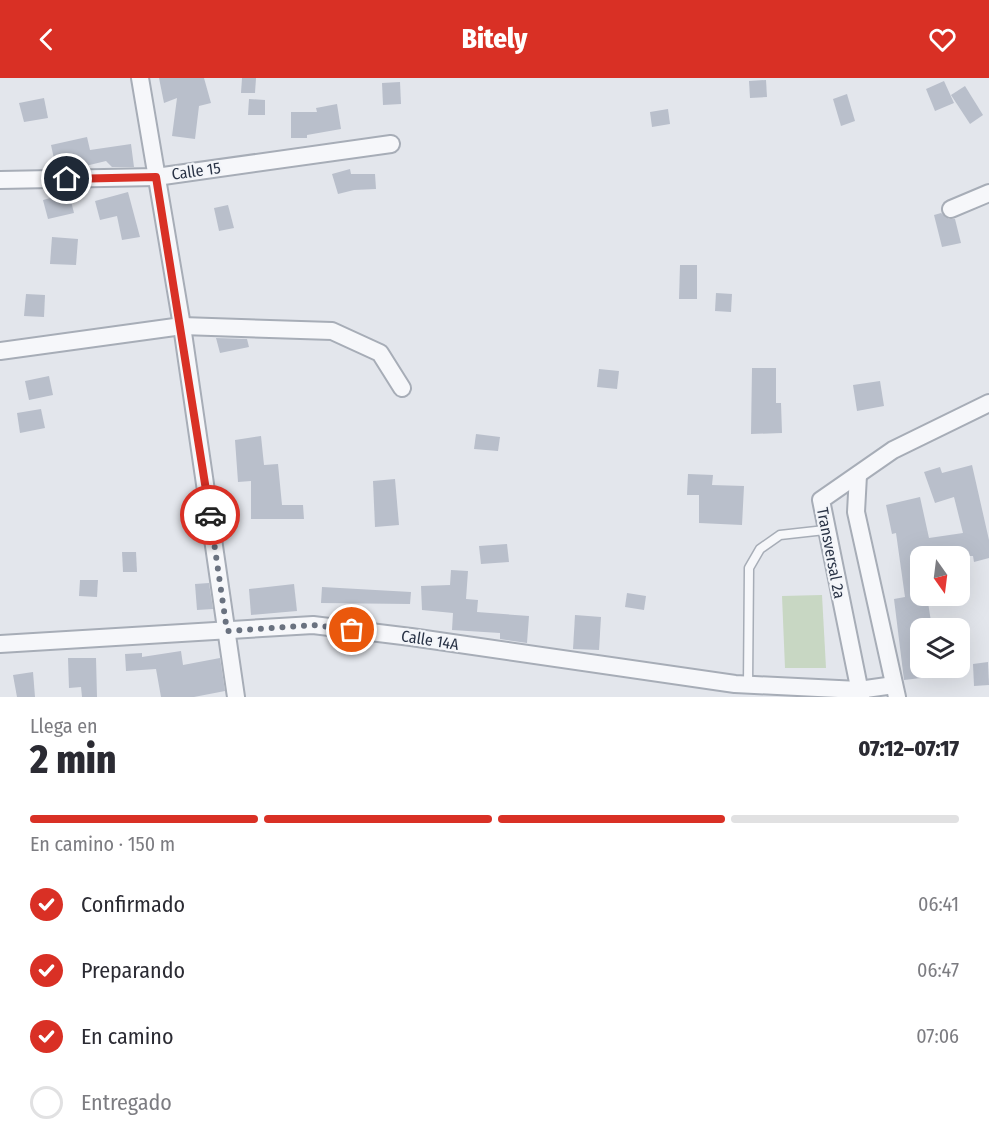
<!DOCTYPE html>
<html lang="es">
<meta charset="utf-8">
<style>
body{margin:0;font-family:"Fira Sans Condensed",sans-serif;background:#f7f7f7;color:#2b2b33;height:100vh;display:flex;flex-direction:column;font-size:22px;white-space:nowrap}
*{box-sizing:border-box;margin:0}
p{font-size:20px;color:#7c7c81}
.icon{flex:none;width:33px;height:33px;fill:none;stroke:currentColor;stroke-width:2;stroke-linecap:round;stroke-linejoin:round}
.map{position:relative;height:619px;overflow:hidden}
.details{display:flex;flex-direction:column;background:#fff;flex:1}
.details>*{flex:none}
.needle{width:39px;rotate:166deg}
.fabs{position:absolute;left:910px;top:468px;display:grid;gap:12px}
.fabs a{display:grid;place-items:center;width:60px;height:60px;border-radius:12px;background:#fff;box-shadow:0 6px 24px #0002;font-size:30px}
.pin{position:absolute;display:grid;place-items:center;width:51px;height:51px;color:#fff;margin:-26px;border:3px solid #fff;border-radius:50%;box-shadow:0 2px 6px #0007}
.courier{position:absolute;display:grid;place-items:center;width:60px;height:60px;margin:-30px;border:4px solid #d93025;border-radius:50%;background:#fff;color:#222;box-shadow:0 2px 8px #0007}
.headline em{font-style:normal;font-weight:800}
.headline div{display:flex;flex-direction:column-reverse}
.headline{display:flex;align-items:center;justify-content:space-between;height:102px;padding:0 30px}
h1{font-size:39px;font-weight:800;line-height:45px}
.bar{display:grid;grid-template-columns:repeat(4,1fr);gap:9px 6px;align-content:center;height:72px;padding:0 30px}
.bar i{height:8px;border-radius:4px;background:#e1e1e2}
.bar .on{background:#d93025}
.bar p{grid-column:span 4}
ol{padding:0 30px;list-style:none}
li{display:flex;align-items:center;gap:18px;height:66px}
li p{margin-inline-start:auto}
li .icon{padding:6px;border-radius:50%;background:#d93025;color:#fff;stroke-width:4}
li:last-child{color:#7c7c81}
li i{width:33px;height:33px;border:3px solid #e1e1e2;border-radius:50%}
header{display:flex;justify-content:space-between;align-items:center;height:78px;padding:0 30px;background:#d93025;color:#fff;font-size:27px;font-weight:800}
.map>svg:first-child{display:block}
</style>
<header><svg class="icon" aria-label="back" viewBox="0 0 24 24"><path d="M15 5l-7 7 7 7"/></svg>Bitely<svg class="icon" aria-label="heart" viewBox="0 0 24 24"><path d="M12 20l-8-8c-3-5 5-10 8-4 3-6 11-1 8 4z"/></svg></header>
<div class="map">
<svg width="989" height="619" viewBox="0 0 989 619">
<rect width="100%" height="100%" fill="#e3e6ec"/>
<!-- green -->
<polygon fill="#c8d7c3" points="822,517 826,590 785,590 782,518"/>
<!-- building -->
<g fill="#b9bfcb">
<polygon points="159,0 204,0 211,25 199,28 195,61 172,58 177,20 164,25"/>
<polygon points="242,0 256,0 255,15 241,15"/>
<polygon points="766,2 767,19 750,20 749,3"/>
<polygon points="944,3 954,25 935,33 926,11"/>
<polygon points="400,4 401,26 383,27 382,5"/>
<polygon points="965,8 983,37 970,46 951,17"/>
<polygon points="847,16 855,43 841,48 833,21"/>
<polygon points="44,20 48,40 24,44 19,25"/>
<polygon points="249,21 265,22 265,37 248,37"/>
<polygon points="337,26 341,51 307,57 307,60 291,60 291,34 317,34 316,30"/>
<polygon points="668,31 670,46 652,49 650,34"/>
<polygon points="87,59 90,72 131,66 134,89 112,89 106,83 77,90 56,90 51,67"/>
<polygon points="350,91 351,96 375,96 376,111 354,112 338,116 332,96"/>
<polygon points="128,114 140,159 122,162 117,138 100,142 95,123"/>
<polygon points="69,115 74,135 48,141 43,122"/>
<polygon points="228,127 234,150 219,153 214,130"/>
<polygon points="941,135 949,141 955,141 961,165 942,169 934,137"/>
<polygon points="52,159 78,161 76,187 50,186"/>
<polygon points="680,187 697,187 697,221 679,221"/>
<polygon points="716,215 732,216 731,234 715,233"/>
<polygon points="26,216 45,217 44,239 24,238"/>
<polygon points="216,260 247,261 249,269 220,275"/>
<polygon points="752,290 776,290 776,325 781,325 782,355 751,356"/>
<polygon points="599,291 619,293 617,311 597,309"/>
<polygon points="49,298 53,317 29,322 25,303"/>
<polygon points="880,303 884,328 857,333 853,307"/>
<polygon points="41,331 45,350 20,355 17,335"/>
<polygon points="476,356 500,359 498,373 474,371"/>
<polygon points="261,358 264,387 278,386 282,427 303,427 304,441 251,441 251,403 238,404 235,362"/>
<polygon points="972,387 989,462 989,480 974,484 973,478 921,478 921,518 927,518 932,550 921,550 921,600 904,602 894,521 905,519 896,455 892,456 886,427 920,419 929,460 963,455 954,419 935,425 924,394 940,389 942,395"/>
<polygon points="688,396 713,397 712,407 744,408 742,447 699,445 699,417 687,417"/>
<polygon points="395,401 399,447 375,449 373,403"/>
<polygon points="507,466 509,484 481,486 479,468"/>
<polygon points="122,474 136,474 137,494 123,494"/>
<polygon points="451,492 468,493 466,521 478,522 477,534 529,538 527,565 500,561 500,555 452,552 453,535 422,532 421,508 450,507"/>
<polygon points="80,502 98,502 97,519 79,518"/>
<polygon points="209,505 213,531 197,532 195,506"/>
<polygon points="294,506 297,533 251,537 249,511"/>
<polygon points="322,509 411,514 410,526 321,525"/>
<polygon points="627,515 646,518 644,532 625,529"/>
<polygon points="575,537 601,539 599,572 573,571"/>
<polygon points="181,573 183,587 220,580 225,613 194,619 161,619 156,591 126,593 125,576 142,575 142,579"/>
<polygon points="68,580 96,580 97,619 82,619 81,609 69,610"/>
<polygon points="988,584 989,607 974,608 973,586"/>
<polygon points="33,594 35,619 17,619 13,597"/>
</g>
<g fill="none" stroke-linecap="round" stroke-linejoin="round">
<!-- service casing -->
<g stroke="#a7adb7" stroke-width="11">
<polyline id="service" points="748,607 749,490 760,471 780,457 825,452"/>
</g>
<!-- minor casing -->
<g stroke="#a7adb7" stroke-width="20">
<g id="minor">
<polyline points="140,0 182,248 236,619"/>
<polyline points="0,102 156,99 391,66"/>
<polyline points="951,131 989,115"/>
<polyline points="0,273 182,248 332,253 380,275 402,310"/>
<polyline points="858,397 856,434 897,619"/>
<polyline points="0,566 313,547 411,559 735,606 859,612 894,607"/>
<polyline points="861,619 821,422 893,372 989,325"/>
</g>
</g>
<!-- service -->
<use href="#service" stroke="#f6f7fa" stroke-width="8"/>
<!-- minor -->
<use href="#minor" stroke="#f6f7fa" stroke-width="16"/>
</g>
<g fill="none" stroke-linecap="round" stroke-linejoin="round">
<!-- done -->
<polyline stroke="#6a7280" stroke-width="6" stroke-dasharray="0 10.8" points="210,437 227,553 313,547 352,552"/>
<!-- route -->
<polyline stroke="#d93025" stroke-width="8" points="67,101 156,99 210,437"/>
</g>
<g text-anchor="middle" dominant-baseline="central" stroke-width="4.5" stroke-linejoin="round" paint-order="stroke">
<!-- street labels -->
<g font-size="16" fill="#293346" stroke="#f3f5f9">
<text transform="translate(196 93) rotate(-8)">Calle 15</text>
<text transform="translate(831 475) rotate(79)">Transversal 2a</text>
<text transform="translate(430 562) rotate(9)">Calle 14A</text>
</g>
</g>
</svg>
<div class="fabs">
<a><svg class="needle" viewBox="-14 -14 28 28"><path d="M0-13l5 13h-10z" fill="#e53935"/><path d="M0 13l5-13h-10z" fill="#7c7c81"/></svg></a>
<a><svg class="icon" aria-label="layers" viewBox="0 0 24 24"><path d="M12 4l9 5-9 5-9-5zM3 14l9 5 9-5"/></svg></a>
</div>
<div class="pin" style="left:352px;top:552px;background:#ea580c"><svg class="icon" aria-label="bag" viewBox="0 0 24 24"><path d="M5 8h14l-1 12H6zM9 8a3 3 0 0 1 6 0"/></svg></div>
<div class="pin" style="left:67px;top:101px;background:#1f2937"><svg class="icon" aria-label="home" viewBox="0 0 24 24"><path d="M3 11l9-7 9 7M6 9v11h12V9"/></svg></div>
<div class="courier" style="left:210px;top:437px"><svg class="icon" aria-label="car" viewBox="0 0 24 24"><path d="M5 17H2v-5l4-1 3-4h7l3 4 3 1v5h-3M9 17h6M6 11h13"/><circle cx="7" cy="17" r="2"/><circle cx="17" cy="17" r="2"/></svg></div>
</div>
<section class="details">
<div class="headline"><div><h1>2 min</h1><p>Llega en</p></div><em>07:12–07:17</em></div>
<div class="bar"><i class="on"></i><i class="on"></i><i class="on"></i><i></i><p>En camino · 150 m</p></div>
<ol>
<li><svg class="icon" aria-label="check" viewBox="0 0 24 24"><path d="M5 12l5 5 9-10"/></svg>Confirmado<p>06:41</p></li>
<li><svg class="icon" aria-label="check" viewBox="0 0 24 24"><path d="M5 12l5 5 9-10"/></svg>Preparando<p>06:47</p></li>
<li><svg class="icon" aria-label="check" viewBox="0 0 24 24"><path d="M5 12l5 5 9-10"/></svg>En camino<p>07:06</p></li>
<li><i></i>Entregado</li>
</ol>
</section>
